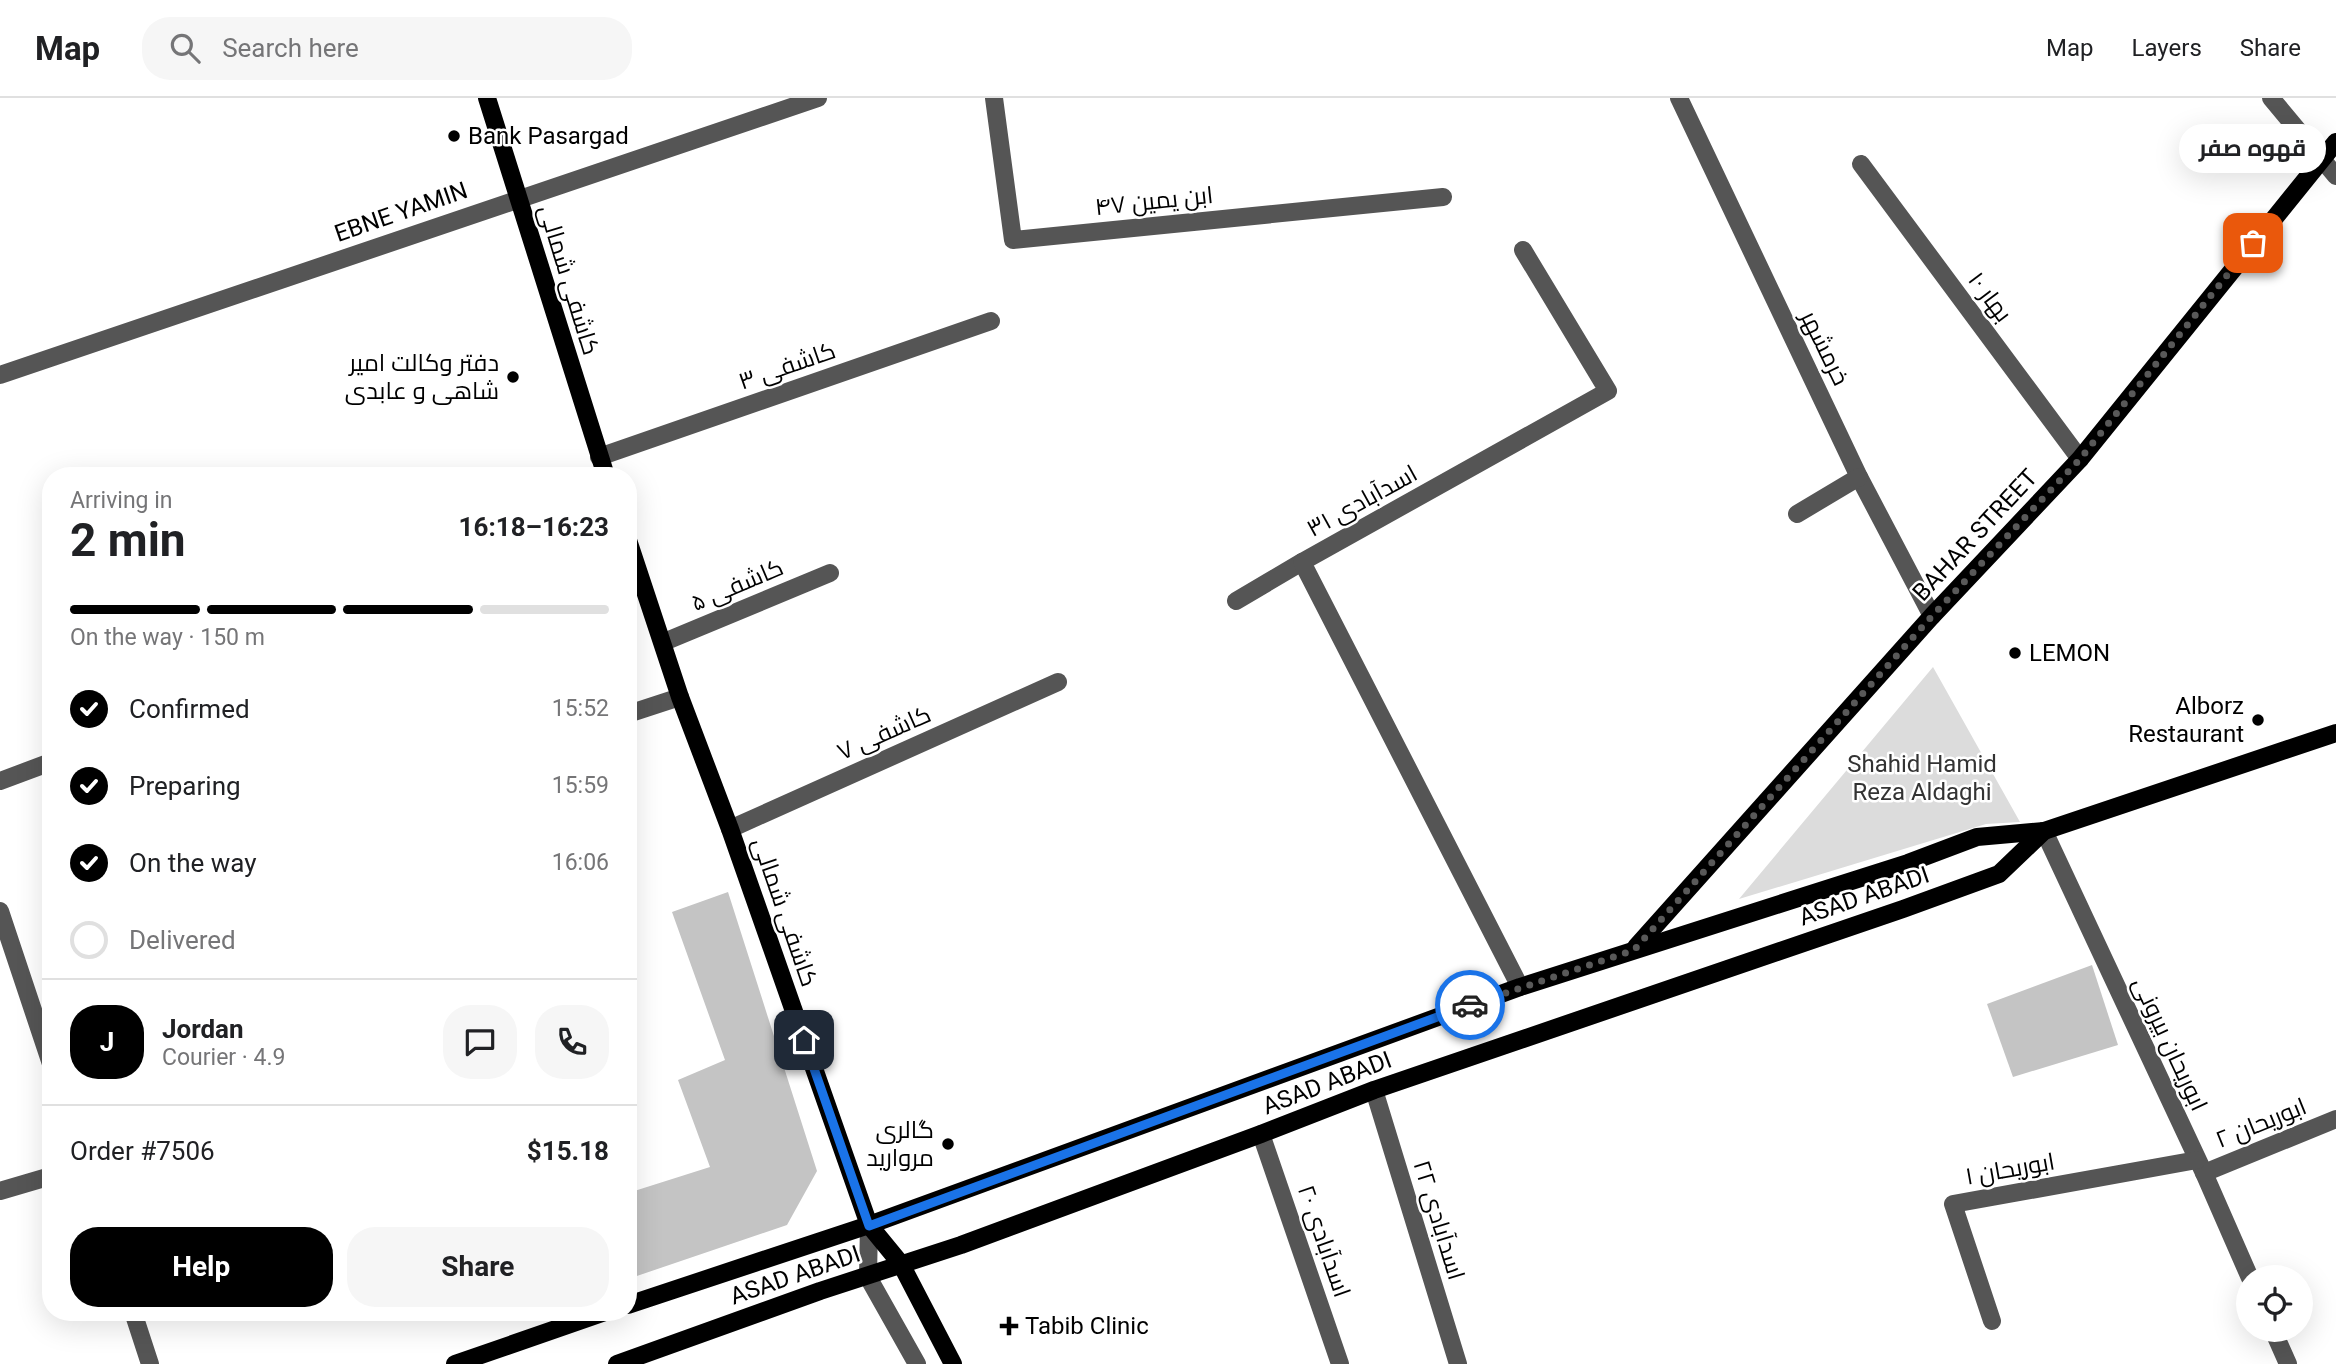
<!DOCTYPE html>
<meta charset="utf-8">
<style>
body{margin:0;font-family:Roboto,Cairo,sans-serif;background:#f6f6f6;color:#202124;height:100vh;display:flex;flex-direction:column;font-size:26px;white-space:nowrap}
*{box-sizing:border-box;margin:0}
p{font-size:23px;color:#757577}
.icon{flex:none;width:38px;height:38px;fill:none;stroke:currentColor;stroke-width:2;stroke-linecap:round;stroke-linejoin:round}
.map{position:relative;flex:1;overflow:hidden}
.side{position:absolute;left:42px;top:369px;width:595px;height:854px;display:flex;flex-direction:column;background:#fff;border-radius:28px;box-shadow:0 7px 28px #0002}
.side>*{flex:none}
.buttons{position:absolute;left:2236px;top:1167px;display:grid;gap:14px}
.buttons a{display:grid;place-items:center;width:77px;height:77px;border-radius:50%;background:#fff;box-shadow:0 7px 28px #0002;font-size:35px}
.pin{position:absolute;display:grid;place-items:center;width:60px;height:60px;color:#fff;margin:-30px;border-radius:14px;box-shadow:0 4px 10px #0006}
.courier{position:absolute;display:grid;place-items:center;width:70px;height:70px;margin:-35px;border:5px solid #1a73e8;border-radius:50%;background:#fff;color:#222;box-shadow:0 2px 9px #0007}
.bubble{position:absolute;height:49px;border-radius:24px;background:#fff;box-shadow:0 7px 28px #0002;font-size:23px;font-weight:700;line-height:49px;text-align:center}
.head em{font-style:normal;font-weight:700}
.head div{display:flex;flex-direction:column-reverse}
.head{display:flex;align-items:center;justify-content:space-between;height:119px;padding:0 28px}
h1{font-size:46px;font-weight:700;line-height:52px}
.bar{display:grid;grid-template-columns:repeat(4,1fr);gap:10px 7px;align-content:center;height:84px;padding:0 28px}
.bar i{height:9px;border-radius:5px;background:#e0e0e0}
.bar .selected{background:#000}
.bar p{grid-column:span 4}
.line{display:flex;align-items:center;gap:18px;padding:0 28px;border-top:2px solid #e0e0e0}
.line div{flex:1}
.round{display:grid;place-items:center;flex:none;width:74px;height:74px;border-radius:28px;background:#f6f6f6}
ol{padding:0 28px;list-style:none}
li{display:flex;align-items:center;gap:21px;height:77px}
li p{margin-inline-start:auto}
li .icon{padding:7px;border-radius:50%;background:#000;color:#fff;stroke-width:4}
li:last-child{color:#757577}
li i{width:38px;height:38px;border:4px solid #e0e0e0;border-radius:50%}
.primary-button{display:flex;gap:14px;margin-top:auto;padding:14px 28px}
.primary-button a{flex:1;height:80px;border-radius:28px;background:#000;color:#fff;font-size:28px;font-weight:700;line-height:80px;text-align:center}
.primary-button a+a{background:#f6f6f6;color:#202124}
header{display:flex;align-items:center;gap:42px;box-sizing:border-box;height:98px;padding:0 35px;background:#fff;border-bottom:2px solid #e0e0e0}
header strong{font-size:33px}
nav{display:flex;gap:38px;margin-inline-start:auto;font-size:24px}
.search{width:490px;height:63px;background:#f6f6f6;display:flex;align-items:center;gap:18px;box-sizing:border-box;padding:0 24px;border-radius:28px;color:#757577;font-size:26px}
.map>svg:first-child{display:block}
</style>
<header>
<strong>Map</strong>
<div class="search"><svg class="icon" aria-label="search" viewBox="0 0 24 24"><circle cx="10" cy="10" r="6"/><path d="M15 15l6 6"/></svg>Search here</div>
<nav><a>Map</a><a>Layers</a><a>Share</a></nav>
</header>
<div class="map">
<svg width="2336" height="1266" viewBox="0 0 2336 1266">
<rect width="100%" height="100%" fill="#fff"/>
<!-- green -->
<polygon fill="#dcdcdc" points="1933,569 2020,724 1986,726 1739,801"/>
<!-- building -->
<g fill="#c4c4c4">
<polygon points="728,794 817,1073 787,1127 628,1181 628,1095 710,1069 678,982 725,962 672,814"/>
<polygon points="2092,867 2118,947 2013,979 1987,906"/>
</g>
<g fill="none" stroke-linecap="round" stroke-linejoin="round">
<!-- minor -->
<g stroke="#555" stroke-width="18">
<polyline points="994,0 1013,142 1443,99"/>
<polyline points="1679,0 1859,379 1932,518"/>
<polyline points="2271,0 2336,78"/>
<polyline points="1861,66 2080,361"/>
<polyline points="0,277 818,0"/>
<polyline points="599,359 991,223"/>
<polyline points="1797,416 1859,379"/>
<polyline points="1236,503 1302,464"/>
<polyline points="664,544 830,475"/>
<polyline points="628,616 680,599"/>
<polyline points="0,683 51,664"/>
<polyline points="730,731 1058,584"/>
<polyline points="2044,733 2204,1075 2250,1180"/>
<polyline points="0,813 51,966"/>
<polyline points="1520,889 1302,464 1608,293 1523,152"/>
<polyline points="1374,992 1458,1266"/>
<polyline points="1261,1036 1340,1266"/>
<polyline points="2204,1075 2336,1021"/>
<polyline points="0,1093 51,1078"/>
<polyline points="869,1127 868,1179 917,1266"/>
<polyline points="133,1214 150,1266"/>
<polyline points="1992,1223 1953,1106 2197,1062"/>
<polyline points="2273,1232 2288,1266"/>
</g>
<!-- major -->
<g stroke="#000" stroke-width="18">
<polyline points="487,0 606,378"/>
<polyline points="628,442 680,599 730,731 869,1127 901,1166 953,1266"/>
<polyline points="1636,849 1932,518 2080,361 2336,44"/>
<polyline points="628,1207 869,1127 1520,889 1908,765 1977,739 2044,733 2336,635"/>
<polyline points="455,1266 605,1214"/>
<polyline points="617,1266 820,1193 961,1147 1261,1036 1374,992 1903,811 1999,776 2044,733"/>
</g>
</g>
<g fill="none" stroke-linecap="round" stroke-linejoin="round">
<!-- done -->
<polyline stroke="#595959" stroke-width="7" stroke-dasharray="0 12.6" points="1470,907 1634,852 1932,518 2080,361 2253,145"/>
<!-- route -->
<polyline stroke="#1a73e8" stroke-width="9" points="804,942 869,1128 1470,907"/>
</g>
<!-- markers -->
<g fill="#000" stroke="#fff" stroke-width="2.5">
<circle cx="454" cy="38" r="7"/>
<circle cx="513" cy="279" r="7"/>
<circle cx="2015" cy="555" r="7"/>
<circle cx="2258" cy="622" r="7"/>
<circle cx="948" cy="1046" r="7"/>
<path d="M1005.5 1217.5h7v7h7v7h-7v7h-7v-7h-7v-7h7z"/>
</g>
<g text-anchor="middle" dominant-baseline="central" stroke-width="5" stroke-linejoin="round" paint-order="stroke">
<!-- poi labels -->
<g font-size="24" fill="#000" stroke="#fff" text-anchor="start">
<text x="468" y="38">Bank Pasargad</text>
<text x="499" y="265" text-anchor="end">دفتر وکالت امیر<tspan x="499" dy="28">شاهی و عابدی</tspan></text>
<text x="2029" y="555">LEMON</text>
<text x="2244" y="608" text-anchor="end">Alborz<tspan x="2244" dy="28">Restaurant</tspan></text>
<text x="934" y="1032" text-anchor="end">گالری<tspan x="934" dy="28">مروارید</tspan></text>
<text x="1025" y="1228">Tabib Clinic</text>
</g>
<!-- street labels -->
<g font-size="24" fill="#000" stroke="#fff">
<text transform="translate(1154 103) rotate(-6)">ابن یمین ۴۷</text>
<text transform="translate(401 114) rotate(-19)">EBNE YAMIN</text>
<text transform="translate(569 182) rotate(73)">کاشفی شمالی</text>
<text transform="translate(1990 199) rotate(53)">بهار ۱۰</text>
<text transform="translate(1825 250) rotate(64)">خرمشهر</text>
<text transform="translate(787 268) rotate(-19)">کاشفی ۳</text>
<text transform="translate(1362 403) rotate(-29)">اسدآبادی ۳۱</text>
<text transform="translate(1975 437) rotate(-47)">BAHAR STREET</text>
<text transform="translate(737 487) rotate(-23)">کاشفی ۵</text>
<text transform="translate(884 635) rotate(-24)">کاشفی ۷</text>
<text transform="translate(1864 798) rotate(-19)">ASAD ABADI</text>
<text transform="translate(785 814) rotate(71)">کاشفی شمالی</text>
<text transform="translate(2170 946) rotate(65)">ابوریحان بیرونی</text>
<text transform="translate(1327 985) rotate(-21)">ASAD ABADI</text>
<text transform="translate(2261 1025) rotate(-22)">ابوریحان ۲</text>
<text transform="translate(2010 1071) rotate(-10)">ابوریحان ۱</text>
<text transform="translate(1439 1122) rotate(73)">اسدآبادی ۲۲</text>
<text transform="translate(1324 1143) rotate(71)">اسدآبادی ۲۰</text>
<text transform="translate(795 1177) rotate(-19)">ASAD ABADI</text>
</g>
<!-- park labels -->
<g font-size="24" fill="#333" stroke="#fff">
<text x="1922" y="666">Shahid Hamid<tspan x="1922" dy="28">Reza Aldaghi</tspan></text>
</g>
</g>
</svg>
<div class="buttons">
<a><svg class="icon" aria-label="locate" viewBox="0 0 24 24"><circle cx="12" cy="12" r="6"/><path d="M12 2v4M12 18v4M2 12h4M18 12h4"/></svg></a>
</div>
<div class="pin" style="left:2253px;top:145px;background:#ea580c"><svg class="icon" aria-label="bag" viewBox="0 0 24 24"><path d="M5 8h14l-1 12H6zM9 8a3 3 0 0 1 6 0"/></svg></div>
<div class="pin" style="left:804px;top:942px;background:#1f2937"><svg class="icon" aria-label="home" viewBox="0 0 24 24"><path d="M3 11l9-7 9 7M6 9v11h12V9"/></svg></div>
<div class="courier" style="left:1470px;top:907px"><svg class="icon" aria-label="car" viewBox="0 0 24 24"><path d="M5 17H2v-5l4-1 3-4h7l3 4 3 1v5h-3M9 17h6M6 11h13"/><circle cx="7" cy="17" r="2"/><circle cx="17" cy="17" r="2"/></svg></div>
<div class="bubble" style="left:2179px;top:26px;width:147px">قهوه صفر</div>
<section class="side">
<div class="head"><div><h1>2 min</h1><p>Arriving in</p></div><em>16:18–16:23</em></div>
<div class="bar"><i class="selected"></i><i class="selected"></i><i class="selected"></i><i></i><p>On the way · 150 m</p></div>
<ol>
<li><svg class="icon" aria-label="check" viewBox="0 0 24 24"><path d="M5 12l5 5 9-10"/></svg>Confirmed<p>15:52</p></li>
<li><svg class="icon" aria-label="check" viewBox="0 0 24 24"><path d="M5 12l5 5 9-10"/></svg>Preparing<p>15:59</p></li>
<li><svg class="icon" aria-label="check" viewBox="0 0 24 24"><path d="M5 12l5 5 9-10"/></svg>On the way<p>16:06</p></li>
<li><i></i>Delivered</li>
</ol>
<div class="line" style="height:126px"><b class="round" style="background:#000;color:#fff">J</b><div><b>Jordan</b><p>Courier · 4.9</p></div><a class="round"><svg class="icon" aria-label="chat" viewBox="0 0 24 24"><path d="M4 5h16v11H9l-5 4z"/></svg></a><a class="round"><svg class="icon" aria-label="phone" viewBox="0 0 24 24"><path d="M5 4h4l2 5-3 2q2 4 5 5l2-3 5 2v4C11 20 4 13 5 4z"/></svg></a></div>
<div class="line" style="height:91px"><div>Order #7506</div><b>$15.18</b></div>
<div class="primary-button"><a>Help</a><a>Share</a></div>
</section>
</div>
